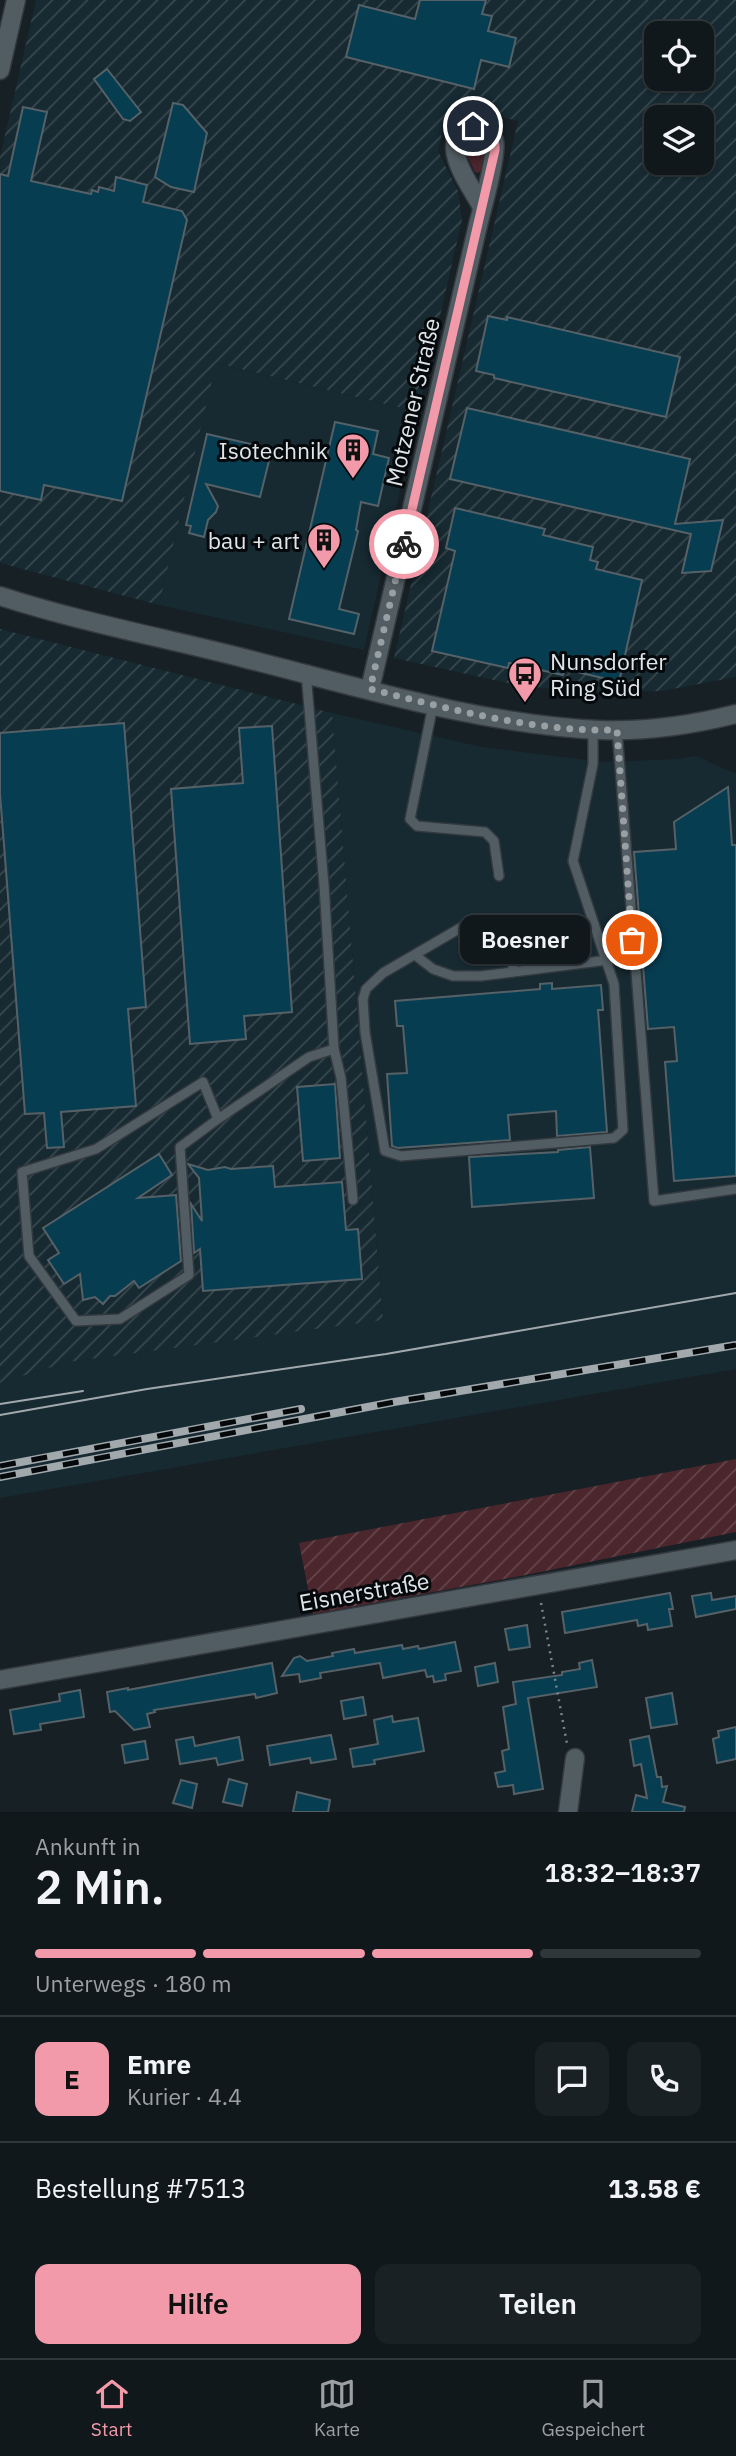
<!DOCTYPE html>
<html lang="de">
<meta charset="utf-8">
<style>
body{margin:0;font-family:"IBM Plex Sans",sans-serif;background:#192125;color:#f1f3f6;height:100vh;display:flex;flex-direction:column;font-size:26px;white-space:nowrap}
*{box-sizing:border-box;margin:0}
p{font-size:23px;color:#9ca0a3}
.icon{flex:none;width:38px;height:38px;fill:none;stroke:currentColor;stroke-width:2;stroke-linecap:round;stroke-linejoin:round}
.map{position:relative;height:1812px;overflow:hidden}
.sheet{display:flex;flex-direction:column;background:#10181c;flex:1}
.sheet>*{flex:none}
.buttons{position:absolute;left:644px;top:21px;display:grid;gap:14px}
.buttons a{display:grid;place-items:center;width:70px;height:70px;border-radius:14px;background:#10181c;box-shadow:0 2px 5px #0004,0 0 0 2px #30373b;font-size:35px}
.pin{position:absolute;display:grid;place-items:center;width:60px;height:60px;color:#fff;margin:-30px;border:4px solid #fff;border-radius:50%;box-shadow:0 2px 7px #0007}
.courier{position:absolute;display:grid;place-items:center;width:70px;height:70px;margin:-35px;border:5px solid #f39aaa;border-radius:50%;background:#fff;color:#222;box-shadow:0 2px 9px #0007}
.bubble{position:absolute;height:49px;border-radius:14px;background:#10181c;box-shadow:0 2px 5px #0004,0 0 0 2px #30373b;font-size:23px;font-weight:600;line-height:49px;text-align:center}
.summary em{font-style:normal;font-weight:600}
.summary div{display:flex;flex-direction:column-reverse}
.summary{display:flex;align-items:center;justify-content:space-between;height:119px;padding:0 35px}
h1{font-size:46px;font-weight:600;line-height:52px}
.bar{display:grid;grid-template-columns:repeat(4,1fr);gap:10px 7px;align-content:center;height:84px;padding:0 35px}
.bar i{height:9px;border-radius:5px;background:#30373b}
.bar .selected{background:#f39aaa}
.bar p{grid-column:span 4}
.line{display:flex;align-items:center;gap:18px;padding:0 35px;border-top:2px solid #30373b}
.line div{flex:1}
.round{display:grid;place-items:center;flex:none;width:74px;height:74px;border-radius:14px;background:#192125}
.cta{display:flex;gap:14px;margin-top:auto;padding:14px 35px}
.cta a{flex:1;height:80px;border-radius:14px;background:#f39aaa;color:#111;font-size:28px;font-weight:600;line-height:80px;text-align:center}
.cta a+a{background:#192125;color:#f1f3f6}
.tabs{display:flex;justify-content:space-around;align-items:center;height:98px;border-top:2px solid #30373b;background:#10181c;font-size:19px;color:#9ca0a3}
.tabs a{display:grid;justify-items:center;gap:4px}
.tabs .selected{color:#f39aaa}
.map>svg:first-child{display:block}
</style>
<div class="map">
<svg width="736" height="1812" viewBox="0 0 736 1812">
<defs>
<pattern id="industrial-furrows" width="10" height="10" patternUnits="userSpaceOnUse" patternTransform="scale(1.75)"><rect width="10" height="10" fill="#172931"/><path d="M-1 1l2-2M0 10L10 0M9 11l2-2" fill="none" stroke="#38484f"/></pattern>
<pattern id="garden-furrows" width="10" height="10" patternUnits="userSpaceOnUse" patternTransform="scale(1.75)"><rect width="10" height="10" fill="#4b262d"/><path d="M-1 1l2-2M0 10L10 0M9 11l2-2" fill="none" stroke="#64454b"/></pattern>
</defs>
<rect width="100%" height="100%" fill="#162025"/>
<!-- built -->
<g fill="#172931">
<polygon points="215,363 418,412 364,650 159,605"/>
<polygon points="332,713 482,747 603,762 677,759 696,756 736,774 736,1369 0,1498 0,1383 68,1362 383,1319"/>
</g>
<!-- industrial -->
<g fill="url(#industrial-furrows)" fill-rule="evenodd">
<path d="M 36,0 L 736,0 L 736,677 L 662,691 L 585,693 L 517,685 L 394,658 L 518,121 L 467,108 L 444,124 L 438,151 L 458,191 L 462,220 L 418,412 L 216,363 L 159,605 L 0,563 L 0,157 ZM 656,33 L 702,33 L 702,79 L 656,79 ZM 656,117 L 702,117 L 702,163 L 656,163 Z"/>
<polygon points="0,629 332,713 383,1320 68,1362 0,1383"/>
</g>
<!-- grass -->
<polygon fill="#4b262d" points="472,134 485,138 488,147 482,170 478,173 475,172 463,147 466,139"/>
<!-- garden -->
<polygon fill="url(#garden-furrows)" points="736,1459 736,1532 526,1575 313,1614 299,1543"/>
<!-- building -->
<g fill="#073d51" stroke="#556167" stroke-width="2">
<polygon points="420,0 486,0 482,14 492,16 488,31 516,38 509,67 481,60 474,89 346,57 359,5 415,19"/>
<polygon points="107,69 141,112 130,121 123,119 94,79"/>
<polygon points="173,103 183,105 207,133 194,192 171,187 155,177"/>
<polygon points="23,107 47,112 31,181 91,194 92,190 98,192 99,187 114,191 116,177 147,185 143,202 182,211 187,220 122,501 44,485 41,500 0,491 0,174 8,176"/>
<polygon points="488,316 507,320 507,317 680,357 666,417 494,378 494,375 476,371"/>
<polygon points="467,408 690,459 675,524 723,520 711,571 682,573 691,534 450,479"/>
<polygon points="335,422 378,431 373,454 389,458 378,506 361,502 356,530 358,531 339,609 359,614 354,634 289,619"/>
<polygon points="207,434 272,449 260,497 206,484 218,506 216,512 208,520 204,537 189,533 191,526 186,525"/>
<polygon points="455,508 545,529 543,535 593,547 590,560 598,562 596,569 642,580 619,682 565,669 563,675 509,663 508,668 432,651 455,551 446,548"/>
<polygon points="124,723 146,1007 128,1009 136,1106 61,1112 64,1147 47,1148 44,1113 25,1114 0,794 0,733"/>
<polygon points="272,726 292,1012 244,1016 246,1039 190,1044 171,789 243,783 239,728"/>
<polygon points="728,787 732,845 736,845 736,1176 674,1181 665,1062 677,1061 674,1027 648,1029 634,852 676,849 674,822"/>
<polygon points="552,983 552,989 601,985 603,1010 598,1010 607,1132 557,1136 556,1111 508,1115 510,1140 397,1148 392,1146 387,1074 407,1073 403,1026 397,1026 395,1001 540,989 540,984"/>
<polygon points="335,1084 340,1158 303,1161 297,1087"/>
<polygon points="590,1147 594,1198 472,1207 469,1157 558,1152 558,1150"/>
<polygon points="159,1154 172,1175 138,1198 176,1195 181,1261 139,1288 134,1281 115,1296 110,1296 103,1304 95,1297 83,1300 80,1274 64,1284 48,1260 59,1253 43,1228"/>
<polygon points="188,1164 208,1170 225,1167 231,1169 273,1166 275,1187 342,1182 346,1230 358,1229 362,1279 203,1291 200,1249 194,1253 191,1204 202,1221 199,1178"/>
<polygon points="670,1593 673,1609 669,1609 672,1626 648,1630 647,1624 638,1626 637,1620 565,1633 562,1612"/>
<polygon points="711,1593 712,1600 736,1596 736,1609 696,1617 692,1596"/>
<polygon points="527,1625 530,1647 509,1650 505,1629"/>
<polygon points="455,1642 461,1671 445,1674 446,1680 434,1682 433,1676 427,1677 425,1670 383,1678 380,1663 320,1673 321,1678 300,1682 299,1674 282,1676 294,1658 300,1656 307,1661 333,1656 332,1653 354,1649 355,1653 402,1645 403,1649 418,1646 419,1649"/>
<polygon points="592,1660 597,1687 528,1698 543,1789 514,1794 513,1785 498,1787 495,1773 505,1771 502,1751 509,1749 503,1707 516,1704 513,1682 562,1675 562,1672 580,1669 579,1663"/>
<polygon points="272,1663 277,1693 256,1698 255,1694 154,1710 155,1712 147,1714 150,1727 134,1730 115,1711 110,1712 107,1692 128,1688 128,1690"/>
<polygon points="495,1663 498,1682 478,1686 475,1667"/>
<polygon points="80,1690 84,1717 40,1724 41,1730 14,1734 10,1710 60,1701 59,1694"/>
<polygon points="672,1693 677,1724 651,1728 646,1698"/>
<polygon points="363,1697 366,1715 344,1719 341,1701"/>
<polygon points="392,1716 393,1722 418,1718 424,1751 374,1760 375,1764 353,1767 350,1749 378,1744 374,1720"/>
<polygon points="736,1727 736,1759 717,1763 713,1739 719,1737 718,1731"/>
<polygon points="331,1735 336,1759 311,1763 310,1758 270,1765 267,1746"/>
<polygon points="649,1736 657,1777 661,1777 662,1787 667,1786 663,1802 685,1807 684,1812 632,1812 636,1795 647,1798 641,1764 634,1766 630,1740"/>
<polygon points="193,1737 195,1746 239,1737 243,1760 218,1765 216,1758 180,1764 176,1740"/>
<polygon points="145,1741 148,1759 125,1763 122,1745"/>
<polygon points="229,1779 247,1784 242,1806 223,1802"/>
<polygon points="181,1780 197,1784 192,1808 173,1803"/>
<polygon points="297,1792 330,1800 328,1812 293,1812"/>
</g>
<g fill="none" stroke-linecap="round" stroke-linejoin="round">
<!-- lane casing -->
<g stroke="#33393e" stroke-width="12">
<g id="lane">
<polyline points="306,673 324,885 334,1049 341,1078 353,1200"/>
<polyline points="433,705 410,819 417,826 485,832 494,841 499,876"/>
<polyline points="617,730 654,1201 736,1189"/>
<polyline points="474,920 383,973 366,989 363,999 365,1032 385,1151 401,1156 614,1138 623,1130 614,984 573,861 593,764 593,729"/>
<polyline points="415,955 433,969 453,976 481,976 608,960"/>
<path d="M 512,972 C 518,930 519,933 558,922"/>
<polyline points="218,1119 203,1082 96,1149 22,1172 29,1256 76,1321 120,1319 189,1275 180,1147 218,1119 309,1057 334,1049"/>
</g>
</g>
<!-- street casing -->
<g stroke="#33393e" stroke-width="21">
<g id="street">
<polyline points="0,70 16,0"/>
<path d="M 370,689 L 478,225 C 482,209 498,153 494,140 C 487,117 454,124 455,148 C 456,168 473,190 482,207"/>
<polyline points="0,1680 736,1550"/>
<polyline points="568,1812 575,1758"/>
</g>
</g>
<!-- secondary casing -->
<g stroke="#33393e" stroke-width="21">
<path id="secondary" d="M 0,596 C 80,622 165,638 247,659 C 362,688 480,724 599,730 C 645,732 692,725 736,714"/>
</g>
<!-- path -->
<polyline stroke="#7f868b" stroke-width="2.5" stroke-dasharray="2 5" stroke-linecap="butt" points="541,1603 567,1744"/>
<!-- lane -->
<use href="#lane" stroke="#515d63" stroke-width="9"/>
<!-- street -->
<use href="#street" stroke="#515d63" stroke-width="18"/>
<!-- secondary -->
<use href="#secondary" stroke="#515d63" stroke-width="18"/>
<!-- tram -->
<g stroke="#a2a9ad" stroke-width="2">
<polyline points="0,1404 83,1391"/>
<polyline points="0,1415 147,1389 386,1354 736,1293"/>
</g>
<!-- rail casing -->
<g stroke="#a2a9ad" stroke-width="8">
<g id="rail">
<polyline points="0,1466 301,1409"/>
<polyline points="0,1477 394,1402 736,1345"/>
</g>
</g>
<!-- rail -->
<use href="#rail" stroke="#05090b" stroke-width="5" stroke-dasharray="16" stroke-linecap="butt"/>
</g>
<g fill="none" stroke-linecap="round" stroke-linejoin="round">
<!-- done -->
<path stroke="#99a0a4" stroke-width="7" stroke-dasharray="0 12.6" d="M 404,544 L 370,689 C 450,709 534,732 617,730 L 632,940"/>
<!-- route -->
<path stroke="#f39aaa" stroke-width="9" d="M 404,544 L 495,150 C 496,135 487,129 473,126"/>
</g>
<!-- icons -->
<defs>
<g id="building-pin" transform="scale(1.75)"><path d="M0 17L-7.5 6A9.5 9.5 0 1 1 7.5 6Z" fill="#f39aaa" stroke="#05090b"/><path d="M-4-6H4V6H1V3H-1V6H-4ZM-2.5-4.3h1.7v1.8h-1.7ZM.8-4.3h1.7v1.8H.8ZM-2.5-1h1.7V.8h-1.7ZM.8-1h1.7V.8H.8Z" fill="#111"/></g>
<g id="bus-pin" transform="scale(1.75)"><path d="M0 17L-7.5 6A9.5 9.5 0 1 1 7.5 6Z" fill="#f39aaa" stroke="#05090b"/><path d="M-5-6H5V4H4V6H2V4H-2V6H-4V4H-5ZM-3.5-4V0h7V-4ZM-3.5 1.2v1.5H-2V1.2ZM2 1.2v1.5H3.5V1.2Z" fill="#111"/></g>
</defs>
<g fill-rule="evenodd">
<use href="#building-pin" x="353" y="450"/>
<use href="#building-pin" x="324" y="540"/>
<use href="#bus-pin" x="525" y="674"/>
</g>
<g text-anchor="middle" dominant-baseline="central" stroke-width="6" stroke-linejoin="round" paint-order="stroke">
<!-- street labels -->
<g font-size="23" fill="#dfe5e9" stroke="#05090b">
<text transform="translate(412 402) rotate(-77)">Motzener Straße</text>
<text transform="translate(364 1591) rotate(-10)">Eisnerstraße</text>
</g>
<!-- poi labels -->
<g font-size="23" fill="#dfe5e9" stroke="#05090b" text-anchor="end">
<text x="328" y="450">Isotechnik</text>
<text x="300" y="540">bau + art</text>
<text x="550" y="661" text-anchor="start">Nunsdorfer<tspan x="550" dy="26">Ring Süd</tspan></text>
</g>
</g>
</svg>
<div class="buttons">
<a><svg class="icon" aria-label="locate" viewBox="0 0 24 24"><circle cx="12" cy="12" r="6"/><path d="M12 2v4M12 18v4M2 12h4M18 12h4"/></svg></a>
<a><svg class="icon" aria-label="layers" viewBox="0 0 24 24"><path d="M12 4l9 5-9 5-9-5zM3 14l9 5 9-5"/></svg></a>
</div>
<div class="pin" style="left:632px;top:940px;background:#ea580c"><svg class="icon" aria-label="bag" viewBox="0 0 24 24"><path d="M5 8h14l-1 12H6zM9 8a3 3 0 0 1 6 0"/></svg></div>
<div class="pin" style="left:473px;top:126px;background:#1f2937"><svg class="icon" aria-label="home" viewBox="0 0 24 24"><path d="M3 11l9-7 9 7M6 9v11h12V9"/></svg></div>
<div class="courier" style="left:404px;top:544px"><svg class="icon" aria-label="bike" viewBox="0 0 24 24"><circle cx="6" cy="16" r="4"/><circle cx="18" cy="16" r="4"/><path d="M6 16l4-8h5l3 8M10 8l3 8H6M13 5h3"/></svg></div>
<div class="bubble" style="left:460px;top:915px;width:130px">Boesner</div>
</div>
<section class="sheet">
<div class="summary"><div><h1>2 Min.</h1><p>Ankunft in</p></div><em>18:32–18:37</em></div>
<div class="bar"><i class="selected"></i><i class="selected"></i><i class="selected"></i><i></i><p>Unterwegs · 180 m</p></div>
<div class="line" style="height:126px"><b class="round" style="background:#f39aaa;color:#111">E</b><div><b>Emre</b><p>Kurier · 4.4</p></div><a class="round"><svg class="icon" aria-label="chat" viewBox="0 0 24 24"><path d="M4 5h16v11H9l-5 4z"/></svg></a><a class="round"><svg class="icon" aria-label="phone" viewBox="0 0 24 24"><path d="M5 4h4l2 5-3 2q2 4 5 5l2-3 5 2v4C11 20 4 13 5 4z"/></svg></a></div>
<div class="line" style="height:91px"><div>Bestellung #7513</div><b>13.58 €</b></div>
<div class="cta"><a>Hilfe</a><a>Teilen</a></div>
</section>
<nav class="tabs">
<a class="selected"><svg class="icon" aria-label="home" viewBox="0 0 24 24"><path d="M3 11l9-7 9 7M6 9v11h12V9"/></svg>Start</a>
<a><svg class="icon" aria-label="map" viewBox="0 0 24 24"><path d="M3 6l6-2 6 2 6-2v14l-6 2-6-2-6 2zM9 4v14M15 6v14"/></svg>Karte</a>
<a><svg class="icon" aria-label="saved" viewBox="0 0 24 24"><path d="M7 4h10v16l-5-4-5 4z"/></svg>Gespeichert</a>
</nav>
